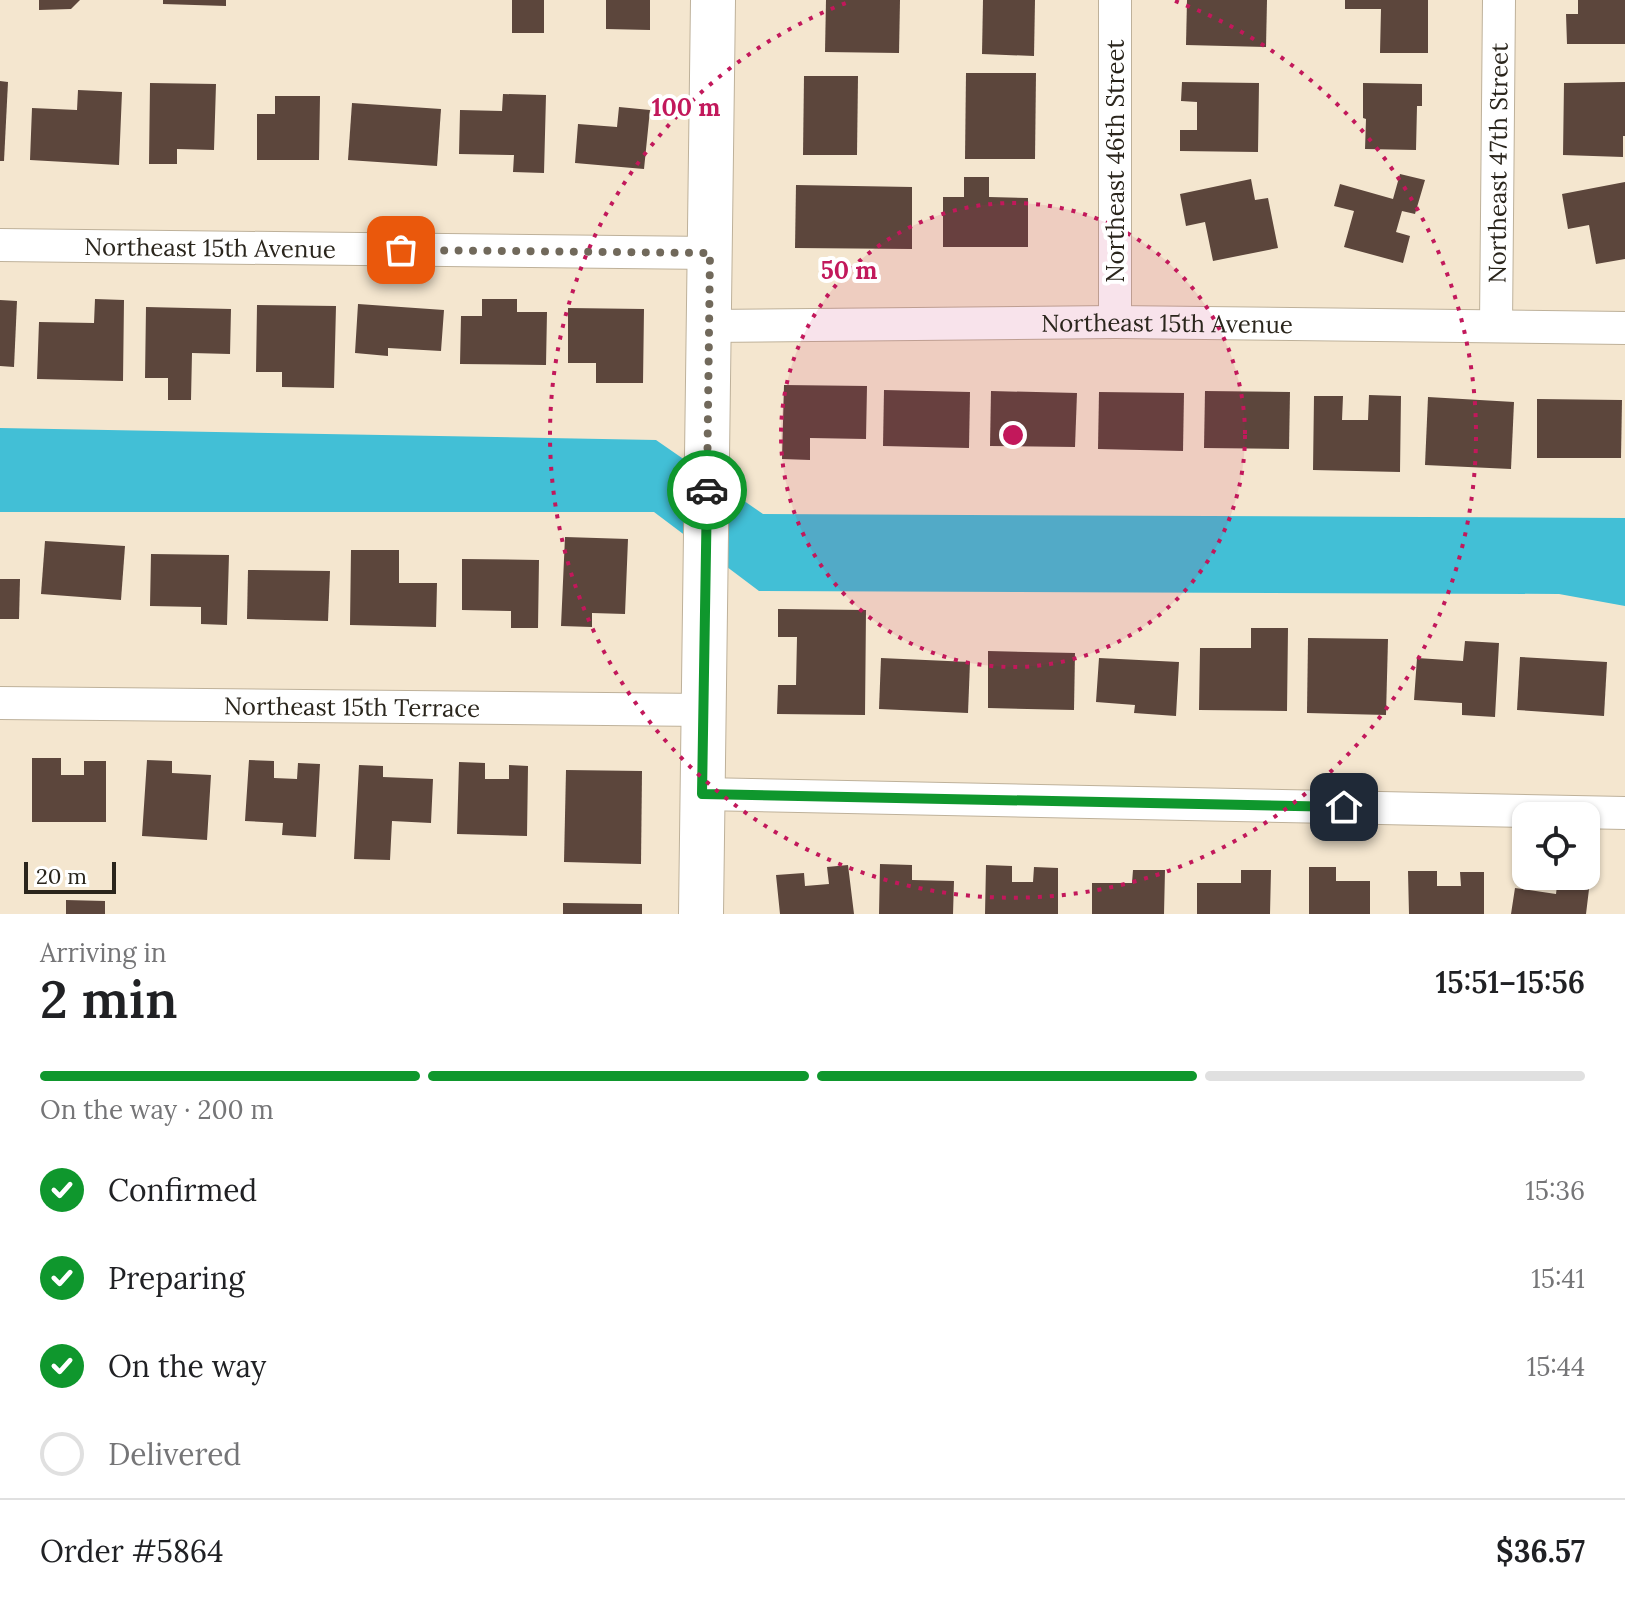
<!DOCTYPE html>
<meta charset="utf-8">
<style>
body{margin:0;font-family:Lora,serif;background:#f2f2f2;color:#202124;height:100vh;display:flex;flex-direction:column;font-size:30px;white-space:nowrap}
*{box-sizing:border-box;margin:0}
p{font-size:26px;color:#757577}
.icon{flex:none;width:44px;height:44px;fill:none;stroke:currentColor;stroke-width:2;stroke-linecap:round;stroke-linejoin:round}
.map{position:relative;height:914px;overflow:hidden}
.details{display:flex;flex-direction:column;background:#fff;flex:1}
.details>*{flex:none}
.fabs{position:absolute;left:1512px;top:802px;display:grid;gap:16px}
.fabs a{display:grid;place-items:center;width:88px;height:88px;border-radius:16px;background:#fff;box-shadow:0 2px 6px #0004;font-size:40px}
.scale{position:absolute;left:24px;bottom:20px;width:92px;box-sizing:border-box;padding-left:8px;border:4px solid #2a251c;border-top:0;font-size:22px;line-height:28px;white-space:nowrap;color:#2a251c;-webkit-text-stroke:6px #fff;paint-order:stroke}
.pin{position:absolute;display:grid;place-items:center;width:68px;height:68px;color:#fff;margin:-34px;border-radius:16px;box-shadow:0 4px 12px #0006}
.courier{position:absolute;display:grid;place-items:center;width:80px;height:80px;margin:-40px;border:6px solid #0f972d;border-radius:50%;background:#fff;color:#222;box-shadow:0 2px 10px #0007}
.overview em{font-style:normal;font-weight:600}
.overview div{display:flex;flex-direction:column-reverse}
.overview{display:flex;align-items:center;justify-content:space-between;height:136px;padding:0 40px}
h1{font-size:52px;font-weight:600;line-height:60px}
.bar{display:grid;grid-template-columns:repeat(4,1fr);gap:12px 8px;align-content:center;height:96px;padding:0 40px}
.bar i{height:10px;border-radius:6px;background:#e0e0e0}
.bar .current{background:#0f972d}
.bar p{grid-column:span 4}
.line{display:flex;align-items:center;gap:20px;padding:0 40px;border-top:2px solid #e0e0e0}
.line div{flex:1}
ol{padding:0 40px;list-style:none}
li{display:flex;align-items:center;gap:24px;height:88px}
li p{margin-inline-start:auto}
li .icon{padding:8px;border-radius:50%;background:#0f972d;color:#fff;stroke-width:4}
li:last-child{color:#757577}
li i{width:44px;height:44px;border:4px solid #e0e0e0;border-radius:50%}
.map>svg:first-child{display:block}
</style>
<div class="map">
<svg width="1625" height="914" viewBox="0 0 1625 914">
<rect width="100%" height="100%" fill="#f4e6cf"/>
<!-- water -->
<polygon fill="#42bfd6" points="0,428 656,440 763,514 1625,518 1625,606 1559,594 759,591 654,512 0,512"/>
<!-- building -->
<g fill="#5c463c">
<polygon points="39,0 80,0 71,9 39,10"/>
<polygon points="163,0 226,0 226,6 163,4"/>
<rect x="512" y="0" width="32" height="33"/>
<polygon points="606,0 650,0 650,30 606,29"/>
<polygon points="826,0 900,0 899,53 825,52"/>
<polygon points="983,0 1035,0 1034,56 982,54"/>
<polygon points="1187,0 1267,0 1266,47 1186,45"/>
<polygon points="1345,0 1428,0 1428,53 1380,53 1381,9 1345,9"/>
<polygon points="1578,0 1625,0 1625,44 1567,44 1566,14 1578,14"/>
<polygon points="966,73 1036,73 1035,159 965,159"/>
<polygon points="804,76 858,76 857,155 803,155"/>
<polygon points="0,81 8,82 4,161 0,161"/>
<polygon points="1182,82 1259,83 1258,152 1180,151 1180,130 1197,130 1197,102 1181,101"/>
<polygon points="1625,82 1625,136 1623,136 1623,157 1563,155 1564,83"/>
<polygon points="150,83 216,84 214,150 177,149 177,164 149,164"/>
<polygon points="1363,83 1422,84 1422,106 1417,106 1416,150 1365,149 1366,119 1363,118"/>
<polygon points="78,90 122,92 119,165 30,160 32,108 77,110"/>
<polygon points="503,94 546,95 544,173 513,172 514,155 459,154 460,110 502,111"/>
<polygon points="275,96 320,96 319,160 257,160 257,114 275,114"/>
<polygon points="352,103 441,109 437,166 348,160"/>
<polygon points="619,107 650,110 644,169 575,163 578,124 617,127"/>
<polygon points="1400,174 1425,180 1415,214 1402,211 1396,232 1410,236 1403,263 1344,247 1354,211 1334,206 1340,184 1393,199"/>
<polygon points="964,177 989,177 989,197 1028,198 1028,247 943,247 943,197 964,197"/>
<polygon points="1251,179 1255,200 1268,198 1278,248 1213,261 1205,222 1186,226 1180,194"/>
<polygon points="1625,182 1625,259 1596,264 1589,225 1568,229 1562,194"/>
<polygon points="796,185 912,187 912,249 795,248"/>
<polygon points="95,299 124,300 123,381 37,379 39,322 94,323"/>
<polygon points="482,299 517,299 517,312 547,312 546,365 460,364 461,316 482,316"/>
<polygon points="0,300 17,301 14,367 0,366"/>
<polygon points="358,304 444,310 441,351 388,348 388,356 355,353"/>
<polygon points="257,305 336,306 334,388 282,387 282,372 256,372"/>
<polygon points="146,307 231,309 230,354 192,353 191,400 168,400 168,378 145,378"/>
<polygon points="568,308 644,309 643,383 596,383 596,363 568,363"/>
<polygon points="784,385 867,386 866,439 810,438 810,460 782,459"/>
<polygon points="884,390 970,392 969,448 883,446"/>
<polygon points="991,391 1077,393 1075,447 990,446"/>
<polygon points="1205,391 1290,392 1289,449 1204,448"/>
<polygon points="1099,392 1184,393 1183,451 1098,449"/>
<polygon points="1369,395 1401,396 1400,472 1313,470 1314,396 1343,396 1342,420 1368,420"/>
<polygon points="1428,397 1514,402 1511,469 1425,465"/>
<polygon points="1537,399 1622,400 1621,458 1537,458"/>
<polygon points="565,537 628,539 625,614 592,613 592,627 561,626"/>
<polygon points="45,541 125,546 121,600 41,594"/>
<polygon points="351,550 399,550 399,583 437,583 436,627 350,625"/>
<polygon points="151,554 229,555 227,625 201,624 201,607 150,606"/>
<polygon points="462,559 539,560 538,628 511,628 511,611 462,610"/>
<polygon points="248,570 330,571 328,621 247,619"/>
<polygon points="0,579 20,579 19,619 0,619"/>
<polygon points="778,609 866,610 865,715 777,714 778,685 796,685 797,637 778,637"/>
<polygon points="1251,628 1288,628 1287,711 1199,710 1200,648 1251,648"/>
<polygon points="1308,638 1388,639 1386,715 1307,713"/>
<polygon points="1465,641 1499,643 1495,717 1462,715 1462,703 1414,700 1417,658 1463,661"/>
<polygon points="988,651 1075,653 1074,710 988,708"/>
<polygon points="1520,657 1607,662 1604,716 1517,710"/>
<polygon points="881,658 970,662 968,713 879,709"/>
<polygon points="1099,658 1179,662 1176,716 1134,713 1135,705 1096,702"/>
<polygon points="32,758 61,758 61,775 84,775 84,761 106,761 106,822 32,822"/>
<polygon points="147,760 172,761 172,773 211,775 207,840 142,836"/>
<polygon points="249,760 274,761 274,778 297,779 298,763 320,764 316,837 282,835 283,823 245,821"/>
<polygon points="459,762 485,763 485,779 509,779 509,765 528,766 527,836 457,834"/>
<polygon points="359,765 383,766 383,777 433,779 431,823 392,821 390,860 354,859"/>
<polygon points="566,770 642,771 641,864 564,862"/>
<polygon points="880,864 912,865 912,880 954,881 953,914 879,914"/>
<polygon points="848,865 854,914 780,914 776,875 804,873 805,886 829,884 827,867"/>
<polygon points="986,865 1012,866 1012,882 1033,882 1034,867 1058,868 1058,914 985,914"/>
<polygon points="1309,867 1336,867 1336,881 1370,881 1370,914 1309,914"/>
<polygon points="1133,870 1165,870 1164,914 1092,914 1092,883 1132,883"/>
<polygon points="1241,870 1271,870 1270,914 1197,914 1197,883 1241,883"/>
<polygon points="1408,871 1437,871 1437,886 1461,886 1460,872 1484,872 1484,914 1409,914"/>
<polygon points="1558,877 1590,881 1586,914 1511,914 1515,888 1556,894"/>
<polygon points="66,900 105,901 105,914 66,914"/>
<polygon points="563,903 642,904 642,914 563,914"/>
</g>
<g fill="none" stroke-linecap="round" stroke-linejoin="round">
<!-- street casing -->
<g stroke="#beb19a" stroke-width="34">
<g id="street">
<path id="s1" d="M 0,245 L 710,253"/>
<polyline points="1115,322 1115,0"/>
<path id="s2" d="M 1496,325 L 1499,0"/>
<path id="s3" d="M 709,326 L 1115,322 L 1625,328"/>
<path id="s4" d="M 0,703 L 704,710"/>
<polyline points="702,794 1625,813"/>
</g>
</g>
<!-- secondary casing -->
<g stroke="#beb19a" stroke-width="46">
<polyline id="secondary" points="701,914 713,0"/>
</g>
<!-- street -->
<use href="#street" stroke="#fff" stroke-width="32"/>
<!-- secondary -->
<use href="#secondary" stroke="#fff" stroke-width="44"/>
</g>
<g fill="none" stroke-linecap="round" stroke-linejoin="round">
<!-- done -->
<polyline stroke="#71695b" stroke-width="8" stroke-dasharray="0 14.4" points="401,250 710,253 707,490"/>
<!-- route -->
<polyline stroke="#0f972d" stroke-width="10" points="707,490 702,794 1344,807"/>
</g>
<!-- distance rings -->
<circle cx="1013" cy="435" r="232" fill="#c2185b" fill-opacity=".12"/>
<g fill="none" stroke="#c2185b" stroke-width="4" stroke-dasharray="4 8">
<circle cx="1013" cy="435" r="232"/>
<path d="M1175 1A463 463 0 1 1 851 1"/>
</g>
<g text-anchor="middle" dominant-baseline="central" stroke-width="8" stroke-linejoin="round" paint-order="stroke">
<!-- street labels -->
<g font-size="24" fill="#2a251c" stroke="#fff">
<text transform="translate(1115 161) rotate(-90)">Northeast 46th Street</text>
<text stroke="none"><textPath href="#s2" startOffset="162">Northeast 47th Street</textPath></text>
<text stroke="none"><textPath href="#s1" startOffset="210">Northeast 15th Avenue</textPath></text>
<text stroke="none"><textPath href="#s3" startOffset="458">Northeast 15th Avenue</textPath></text>
<text stroke="none"><textPath href="#s4" startOffset="352">Northeast 15th Terrace</textPath></text>
</g>
</g>
<circle cx="1013" cy="435" r="12" fill="#c2185b" stroke="#fff" stroke-width="4"/>
<g font-size="24" text-anchor="middle" font-weight="bold" fill="#c2185b" stroke="#fff" stroke-width="8" stroke-linejoin="round" paint-order="stroke">
<text x="686" y="116">100 m</text>
<text x="849" y="279">50 m</text>
</g>
</svg>
<div class="fabs">
<a><svg class="icon" aria-label="locate" viewBox="0 0 24 24"><circle cx="12" cy="12" r="6"/><path d="M12 2v4M12 18v4M2 12h4M18 12h4"/></svg></a>
</div>
<div class="scale">20 m</div>
<div class="pin" style="left:401px;top:250px;background:#ea580c"><svg class="icon" aria-label="bag" viewBox="0 0 24 24"><path d="M5 8h14l-1 12H6zM9 8a3 3 0 0 1 6 0"/></svg></div>
<div class="pin" style="left:1344px;top:807px;background:#1f2937"><svg class="icon" aria-label="home" viewBox="0 0 24 24"><path d="M3 11l9-7 9 7M6 9v11h12V9"/></svg></div>
<div class="courier" style="left:707px;top:490px"><svg class="icon" aria-label="car" viewBox="0 0 24 24"><path d="M5 17H2v-5l4-1 3-4h7l3 4 3 1v5h-3M9 17h6M6 11h13"/><circle cx="7" cy="17" r="2"/><circle cx="17" cy="17" r="2"/></svg></div>
</div>
<section class="details">
<div class="overview"><div><h1>2 min</h1><p>Arriving in</p></div><em>15:51–15:56</em></div>
<div class="bar"><i class="current"></i><i class="current"></i><i class="current"></i><i></i><p>On the way · 200 m</p></div>
<ol>
<li><svg class="icon" aria-label="check" viewBox="0 0 24 24"><path d="M5 12l5 5 9-10"/></svg>Confirmed<p>15:36</p></li>
<li><svg class="icon" aria-label="check" viewBox="0 0 24 24"><path d="M5 12l5 5 9-10"/></svg>Preparing<p>15:41</p></li>
<li><svg class="icon" aria-label="check" viewBox="0 0 24 24"><path d="M5 12l5 5 9-10"/></svg>On the way<p>15:44</p></li>
<li><i></i>Delivered</li>
</ol>
<div class="line" style="height:104px"><div>Order #5864</div><b>$36.57</b></div>
</section>
